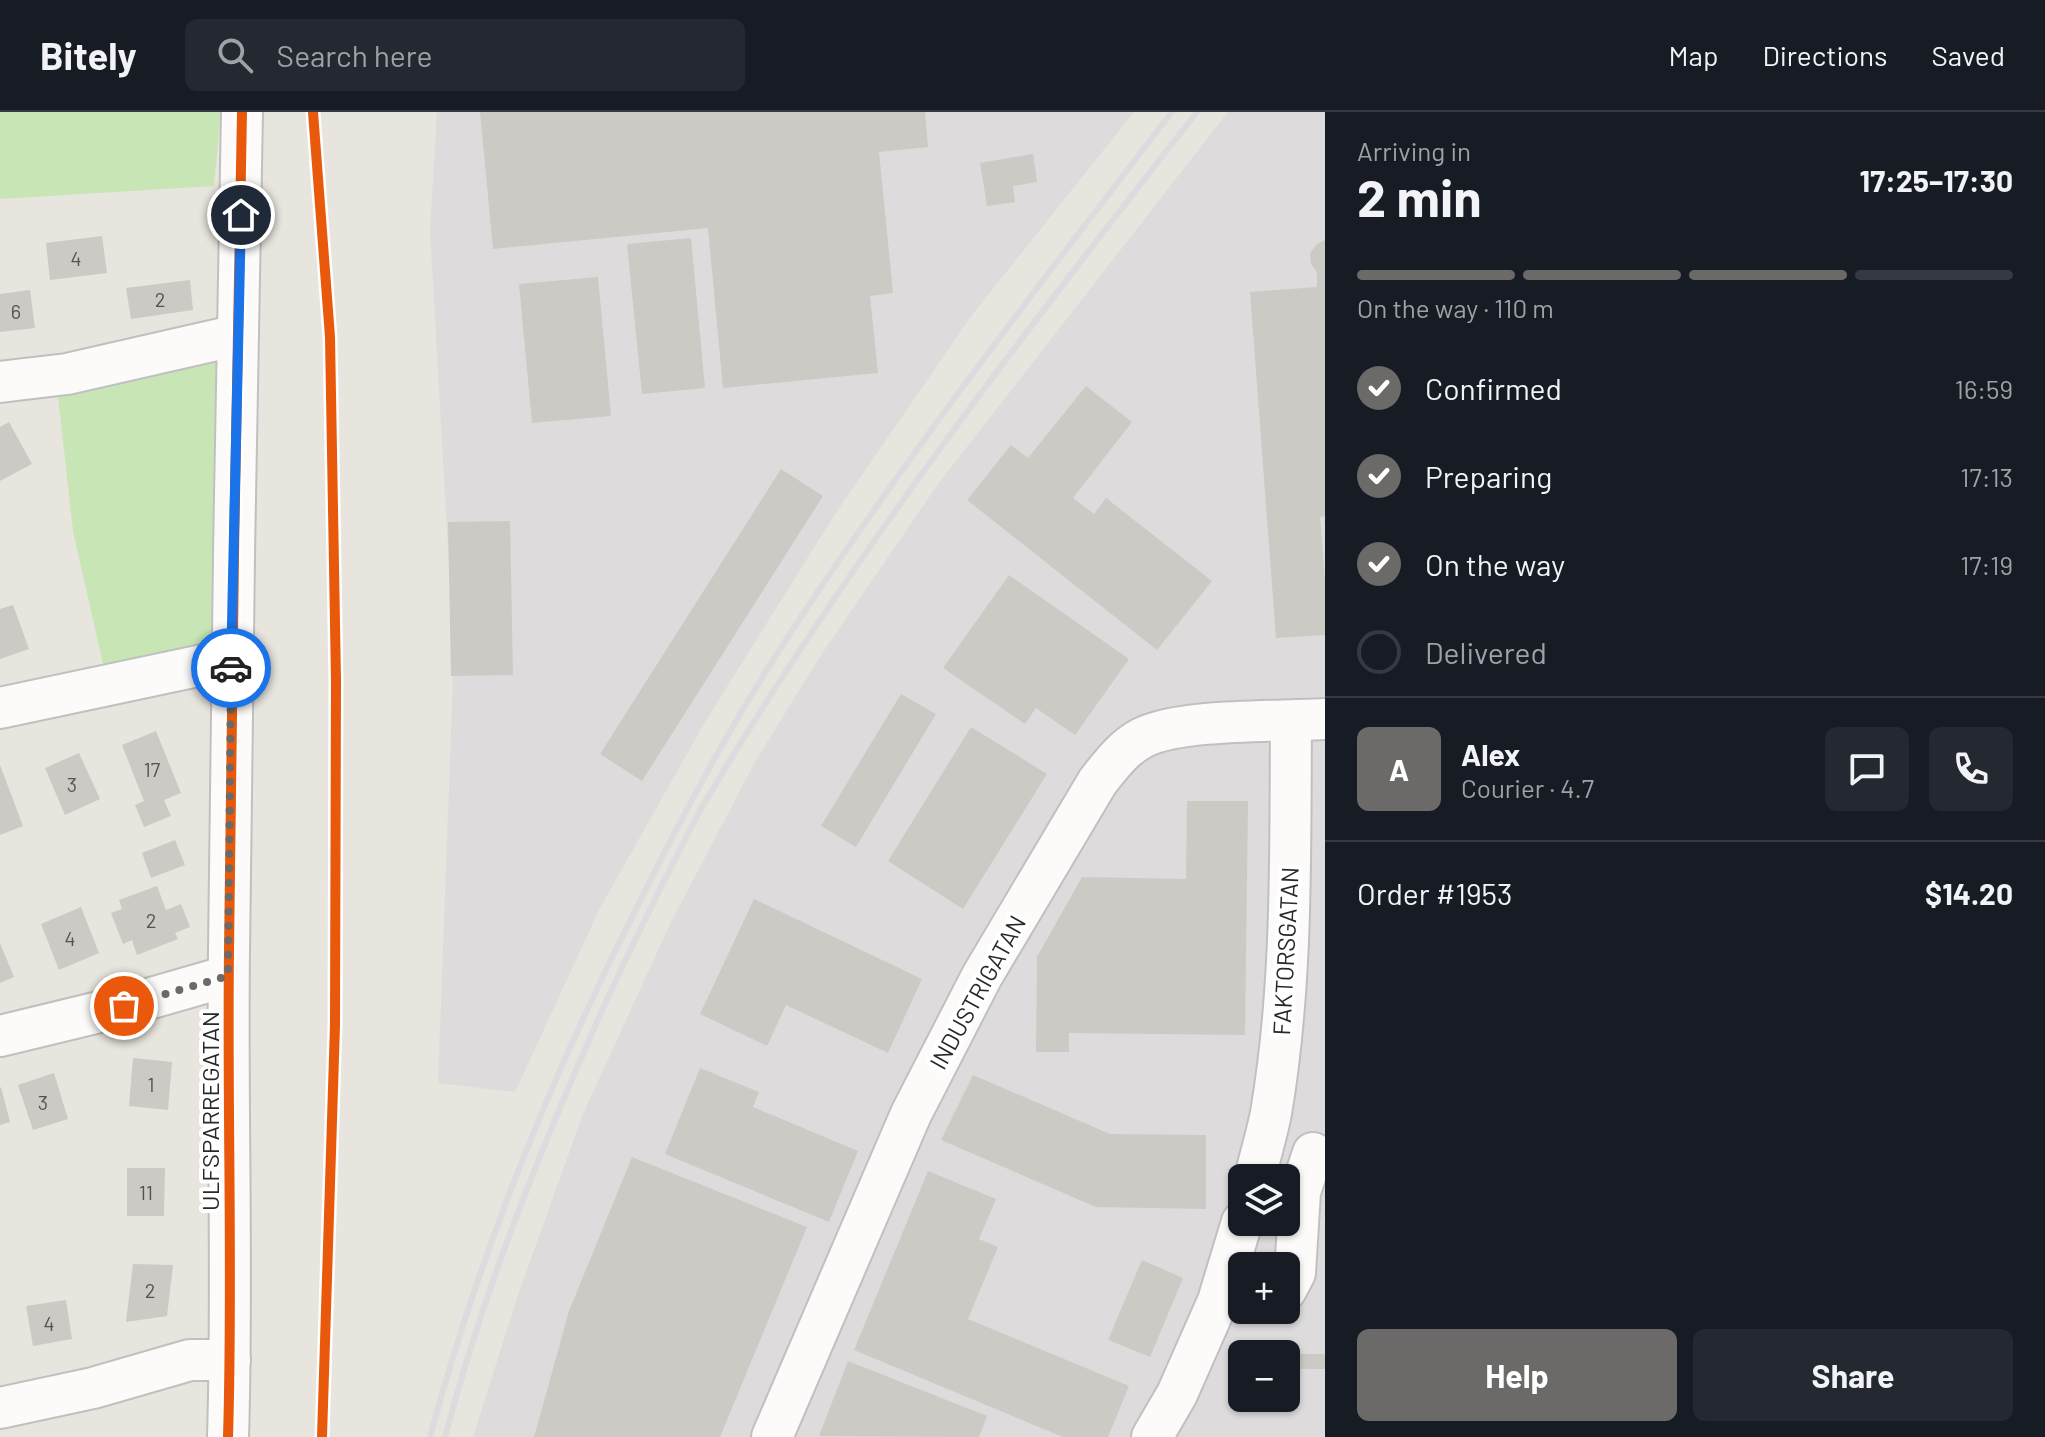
<!DOCTYPE html>
<meta charset="utf-8">
<style>
body{margin:0;font-family:Barlow,sans-serif;background:#242831;color:#f1f3f6;height:100vh;display:flex;flex-direction:column;font-size:30px;white-space:nowrap}
*{box-sizing:border-box;margin:0}
p{font-size:26px;color:#9ea1a6}
.icon{flex:none;width:44px;height:44px;fill:none;stroke:currentColor;stroke-width:2;stroke-linecap:round;stroke-linejoin:round}
.map{position:relative;flex:1;overflow:hidden}
.panel{display:flex;flex-direction:column;background:#171b24;width:720px}
.panel>*{flex:none}
.fabs{position:absolute;left:1228px;top:1052px;display:grid;gap:16px}
.fabs a{display:grid;place-items:center;width:72px;height:72px;border-radius:12px;background:#171b24;box-shadow:0 2px 6px #0004;font-size:40px}
.pin{position:absolute;display:grid;place-items:center;width:68px;height:68px;color:#fff;margin:-34px;border:4px solid #fff;border-radius:50%;box-shadow:0 2px 8px #0007}
.courier{position:absolute;display:grid;place-items:center;width:80px;height:80px;margin:-40px;border:6px solid #1a73e8;border-radius:50%;background:#fff;color:#222;box-shadow:0 2px 10px #0007}
.overview em{font-style:normal;font-weight:700}
.overview div{display:flex;flex-direction:column-reverse}
.overview{display:flex;align-items:center;justify-content:space-between;height:136px;padding:0 32px}
h1{font-size:52px;font-weight:700;line-height:60px}
.bar{display:grid;grid-template-columns:repeat(4,1fr);gap:12px 8px;align-content:center;height:96px;padding:0 32px}
.bar i{height:10px;border-radius:6px;background:#363941}
.bar .on{background:#6c6a68}
.bar p{grid-column:span 4}
.line{display:flex;align-items:center;gap:20px;padding:0 32px;border-top:2px solid #363941}
.line div{flex:1}
.round{display:grid;place-items:center;flex:none;width:84px;height:84px;border-radius:12px;background:#242831}
ol{padding:0 32px;list-style:none}
li{display:flex;align-items:center;gap:24px;height:88px}
li p{margin-inline-start:auto}
li .icon{padding:8px;border-radius:50%;background:#6c6a68;color:#fff;stroke-width:4}
li:last-child{color:#9ea1a6}
li i{width:44px;height:44px;border:4px solid #363941;border-radius:50%}
.button{display:flex;gap:16px;margin-top:auto;padding:16px 32px}
.button a{flex:1;height:92px;border-radius:12px;background:#6c6a68;color:#fff;font-size:32px;font-weight:700;line-height:92px;text-align:center}
.button a+a{background:#242831;color:#f1f3f6}
header{display:flex;align-items:center;gap:48px;box-sizing:border-box;height:112px;padding:0 40px;background:#171b24;border-bottom:2px solid #363941}
header strong{font-size:38px}
nav{display:flex;gap:44px;margin-inline-start:auto;font-size:28px}
.search{width:560px;height:72px;background:#242831;display:flex;align-items:center;gap:20px;box-sizing:border-box;padding:0 28px;border-radius:12px;color:#9ea1a6;font-size:30px}
main{display:flex;flex:1;min-height:0}
.map>svg:first-child{display:block}
</style>
<header>
<strong>Bitely</strong>
<div class="search"><svg class="icon" aria-label="search" viewBox="0 0 24 24"><circle cx="10" cy="10" r="6"/><path d="M15 15l6 6"/></svg>Search here</div>
<nav><a>Map</a><a>Directions</a><a>Saved</a></nav>
</header>
<main>
<div class="map">
<svg width="1325" height="1325" viewBox="0 0 1325 1325">
<rect width="100%" height="100%" fill="#e8e4de"/>
<!-- industrial -->
<g fill="#dedbdd" fill-rule="evenodd">
<polygon points="437,0 1134,0 972,203 835,402 705,610 600,796 515,980 438,971 454,541 430,118"/>
<path d="M 1228,0 L 1325,0 L 1325,1325 L 473,1325 L 519,1180 L 583,1002 L 671,810 L 755,650 L 819,546 L 938,372 ZM 1242,1066 L 1286,1066 L 1286,1110 L 1242,1110 ZM 1242,1154 L 1286,1154 L 1286,1198 L 1242,1198 ZM 1242,1242 L 1286,1242 L 1286,1286 L 1242,1286 Z"/>
</g>
<!-- green -->
<g fill="#c8e6b5">
<polygon points="0,0 221,0 214,74 0,87"/>
<polygon points="220,247 218,540 105,561 73,419 57,275"/>
</g>
<!-- building -->
<g fill="#cccac5">
<polygon points="480,0 925,0 928,35 879,40 893,181 870,184 878,261 723,276 708,116 493,137"/>
<polygon points="1033,42 1037,70 1013,74 1015,90 987,94 980,51"/>
<polygon points="102,124 107,161 50,168 46,131"/>
<polygon points="691,126 705,276 642,282 627,132"/>
<polygon points="1325,128 1325,404 1320,405 1325,468 1325,523 1276,526 1250,180 1317,175 1317,160 1311,152 1310,141 1317,132"/>
<polygon points="598,165 611,304 532,311 519,172"/>
<polygon points="190,168 193,198 131,207 126,176"/>
<polygon points="30,178 35,216 0,220 0,182"/>
<polygon points="1086,274 1132,310 1073,386 1094,402 1106,386 1212,469 1157,538 967,388 1011,333 1028,346"/>
<polygon points="9,310 32,352 0,369 0,315"/>
<polygon points="781,357 823,384 642,669 600,642"/>
<polygon points="510,409 513,563 451,564 448,410"/>
<polygon points="1009,463 1129,547 1075,623 1036,596 1025,612 943,556"/>
<polygon points="13,493 29,537 0,547 0,497"/>
<polygon points="901,582 936,602 856,735 821,714"/>
<polygon points="971,615 1047,662 963,797 888,749"/>
<polygon points="156,619 181,681 164,688 171,704 144,715 135,693 144,689 122,633"/>
<polygon points="79,641 100,687 65,703 45,656"/>
<polygon points="0,653 23,714 0,723"/>
<polygon points="1187,689 1248,689 1245,923 1069,921 1069,940 1036,940 1037,845 1082,765 1186,767"/>
<polygon points="175,728 185,753 151,766 142,741"/>
<polygon points="157,774 166,798 181,792 190,815 175,821 178,827 137,843 132,828 123,832 111,801 122,797 119,788"/>
<polygon points="754,787 922,867 888,941 786,893 767,934 700,902"/>
<polygon points="81,795 99,841 59,858 41,812"/>
<polygon points="0,831 14,865 0,871"/>
<polygon points="133,946 172,950 168,998 129,994"/>
<polygon points="700,956 759,980 753,995 858,1039 829,1110 665,1042"/>
<polygon points="54,961 68,1007 33,1018 18,973"/>
<polygon points="973,963 1110,1022 1206,1023 1206,1097 1096,1095 941,1028"/>
<polygon points="1,975 10,1010 0,1013 0,976"/>
<polygon points="632,1045 807,1115 720,1325 534,1325 569,1199"/>
<polygon points="127,1056 165,1056 164,1104 127,1104"/>
<polygon points="928,1059 996,1087 979,1127 998,1135 968,1207 1129,1274 1108,1325 1063,1325 854,1238"/>
<polygon points="1142,1148 1183,1166 1150,1245 1108,1228"/>
<polygon points="133,1152 173,1153 167,1204 126,1210"/>
<polygon points="66,1188 72,1227 33,1234 26,1194"/>
<rect x="1300" y="1242" width="25" height="15"/>
<polygon points="848,1249 987,1304 979,1325 819,1324"/>
</g>
<g fill="none" stroke-linecap="round" stroke-linejoin="round">
<!-- minor casing -->
<g stroke="#c1c0c0" stroke-width="44">
<g id="minor">
<polyline points="0,270 67,262 238,223"/>
<polyline points="0,596 231,547"/>
<polyline points="0,924 124,894 228,864"/>
<path d="M 1255,1066 C 1260,1044 1267,1022 1271,1001 C 1293,872 1290,739 1291,609"/>
<polyline points="1286,1178 1295,1161 1300,1080 1313,1041"/>
<polyline points="0,1296 93,1276 190,1248 230,1248"/>
<path d="M 228,1325 C 233,1163 227,1001 229,839 C 231,559 237,280 242,0"/>
<path d="M 772,1325 L 911,1002 L 982,864 L 1098,669 C 1111,653 1123,636 1142,626 C 1182,606 1278,610 1325,607"/>
<polyline points="1152,1325 1177,1282 1218,1189 1242,1110"/>
</g>
</g>
<!-- minor -->
<use href="#minor" stroke="#fcfbfa" stroke-width="40"/>
<!-- rail -->
<g stroke="#dcdcde" stroke-width="6">
<path d="M 430,1325 C 480,1139 553,960 640,789 C 683,702 729,616 782,534 C 902,349 1038,174 1172,0"/>
<path d="M 445,1325 C 481,1188 533,1056 590,926 C 612,874 637,824 662,773 C 675,748 687,722 701,697 C 846,450 1021,225 1197,0"/>
</g>
<!-- cycleway casing -->
<g stroke="#fff" stroke-width="15">
<g id="cycleway">
<polyline points="313,0 330,225 336,569 335,913 322,1325"/>
<path d="M 228,1325 C 233,1163 227,1001 229,839 C 231,559 237,280 242,0"/>
</g>
</g>
<!-- cycleway -->
<use href="#cycleway" stroke="#e8590c" stroke-width="10"/>
</g>
<g fill="none" stroke-linecap="round" stroke-linejoin="round">
<!-- done -->
<polyline stroke="#6c6a68" stroke-width="8" stroke-dasharray="0 14.4" points="124,894 228,864 231,556"/>
<!-- route -->
<polyline stroke="#1a73e8" stroke-width="10" points="231,556 241,103"/>
</g>
<g text-anchor="middle" dominant-baseline="central" stroke-width="8" stroke-linejoin="round" paint-order="stroke">
<!-- number labels -->
<g font-size="20" fill="#545352">
<text x="76" y="146">4</text>
<text x="160" y="187">2</text>
<text x="16" y="199">6</text>
<text x="152" y="657">17</text>
<text x="72" y="672">3</text>
<text x="151" y="808">2</text>
<text x="70" y="826">4</text>
<text x="151" y="972">1</text>
<text x="43" y="990">3</text>
<text x="146" y="1080">11</text>
<text x="150" y="1178">2</text>
<text x="49" y="1211">4</text>
</g>
<!-- street labels -->
<g font-size="24" fill="#292929" stroke="#fff">
<text transform="translate(1285 839) rotate(-87)">FAKTORSGATAN</text>
<text transform="translate(977 880) rotate(-61)">INDUSTRIGATAN</text>
<text transform="translate(209 999) rotate(-90)">ULFSPARREGATAN</text>
</g>
</g>
</svg>
<div class="fabs">
<a><svg class="icon" aria-label="layers" viewBox="0 0 24 24"><path d="M12 4l9 5-9 5-9-5zM3 14l9 5 9-5"/></svg></a>
<a>+</a>
<a>−</a>
</div>
<div class="pin" style="left:124px;top:894px;background:#ea580c"><svg class="icon" aria-label="bag" viewBox="0 0 24 24"><path d="M5 8h14l-1 12H6zM9 8a3 3 0 0 1 6 0"/></svg></div>
<div class="pin" style="left:241px;top:103px;background:#1f2937"><svg class="icon" aria-label="home" viewBox="0 0 24 24"><path d="M3 11l9-7 9 7M6 9v11h12V9"/></svg></div>
<div class="courier" style="left:231px;top:556px"><svg class="icon" aria-label="car" viewBox="0 0 24 24"><path d="M5 17H2v-5l4-1 3-4h7l3 4 3 1v5h-3M9 17h6M6 11h13"/><circle cx="7" cy="17" r="2"/><circle cx="17" cy="17" r="2"/></svg></div>
</div>
<section class="panel">
<div class="overview"><div><h1>2 min</h1><p>Arriving in</p></div><em>17:25–17:30</em></div>
<div class="bar"><i class="on"></i><i class="on"></i><i class="on"></i><i></i><p>On the way · 110 m</p></div>
<ol>
<li><svg class="icon" aria-label="check" viewBox="0 0 24 24"><path d="M5 12l5 5 9-10"/></svg>Confirmed<p>16:59</p></li>
<li><svg class="icon" aria-label="check" viewBox="0 0 24 24"><path d="M5 12l5 5 9-10"/></svg>Preparing<p>17:13</p></li>
<li><svg class="icon" aria-label="check" viewBox="0 0 24 24"><path d="M5 12l5 5 9-10"/></svg>On the way<p>17:19</p></li>
<li><i></i>Delivered</li>
</ol>
<div class="line" style="height:144px"><b class="round" style="background:#6c6a68;color:#fff">A</b><div><b>Alex</b><p>Courier · 4.7</p></div><a class="round"><svg class="icon" aria-label="chat" viewBox="0 0 24 24"><path d="M4 5h16v11H9l-5 4z"/></svg></a><a class="round"><svg class="icon" aria-label="phone" viewBox="0 0 24 24"><path d="M5 4h4l2 5-3 2q2 4 5 5l2-3 5 2v4C11 20 4 13 5 4z"/></svg></a></div>
<div class="line" style="height:104px"><div>Order #1953</div><b>$14.20</b></div>
<div class="button"><a>Help</a><a>Share</a></div>
</section>
</main>
